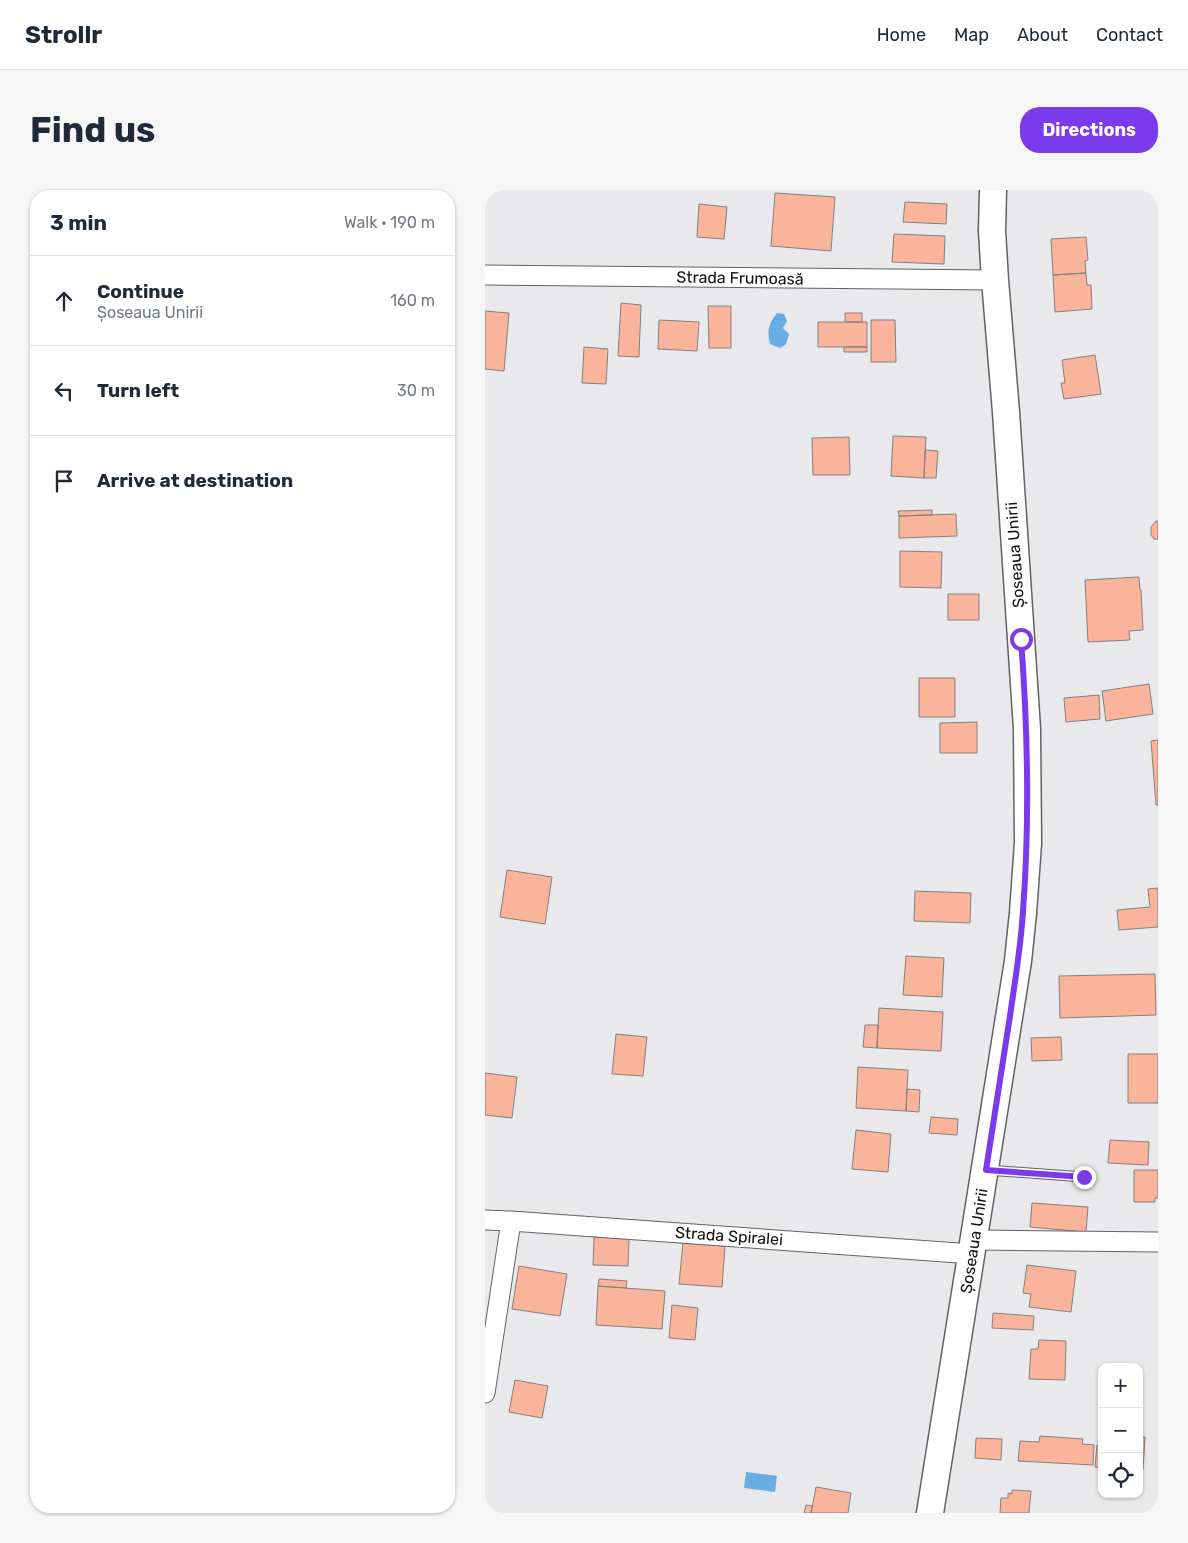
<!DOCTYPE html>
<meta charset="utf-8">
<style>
body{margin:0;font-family:Rubik,sans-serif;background:#f6f6f7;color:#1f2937}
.controls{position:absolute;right:15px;bottom:15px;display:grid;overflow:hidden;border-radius:10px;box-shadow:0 1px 4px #0004}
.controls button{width:45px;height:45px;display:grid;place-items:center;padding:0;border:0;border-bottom:1px solid #e0e1e3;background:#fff;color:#1f2937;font:25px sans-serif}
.stop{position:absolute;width:15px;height:15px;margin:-11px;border:4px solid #7c3aed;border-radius:50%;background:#fff}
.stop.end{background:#7c3aed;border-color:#fff;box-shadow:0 1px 5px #0008}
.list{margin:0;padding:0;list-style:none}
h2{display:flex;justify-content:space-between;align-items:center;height:65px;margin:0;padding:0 20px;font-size:21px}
h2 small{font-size:16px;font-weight:400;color:#747a83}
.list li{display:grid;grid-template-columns:32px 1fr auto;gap:15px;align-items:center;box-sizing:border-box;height:90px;padding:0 20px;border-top:1px solid #e0e1e3}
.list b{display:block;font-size:19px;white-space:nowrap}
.list p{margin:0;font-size:16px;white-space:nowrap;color:#747a83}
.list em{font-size:16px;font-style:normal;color:#747a83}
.icon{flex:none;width:28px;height:28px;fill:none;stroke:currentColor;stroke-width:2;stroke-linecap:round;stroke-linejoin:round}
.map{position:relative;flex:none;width:673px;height:1323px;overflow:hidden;border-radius:20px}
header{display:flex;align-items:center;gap:30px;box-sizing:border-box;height:70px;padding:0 25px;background:#fff;border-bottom:1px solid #e0e1e3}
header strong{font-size:24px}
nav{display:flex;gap:28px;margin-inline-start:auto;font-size:18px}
.intro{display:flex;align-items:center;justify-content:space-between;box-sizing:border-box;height:120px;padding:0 30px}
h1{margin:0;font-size:35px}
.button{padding:12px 22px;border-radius:20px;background:#7c3aed;color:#fff;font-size:18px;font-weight:700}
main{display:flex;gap:30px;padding:0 30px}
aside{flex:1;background:#fff;border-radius:20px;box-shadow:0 1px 4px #0004}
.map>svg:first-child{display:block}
.water{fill:#66ace5}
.building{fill:#f9b49b;stroke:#828080}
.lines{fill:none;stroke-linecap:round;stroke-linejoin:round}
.lane-casing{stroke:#616263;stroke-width:11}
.street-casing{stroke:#616263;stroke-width:21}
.secondary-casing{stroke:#616263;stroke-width:29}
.lane{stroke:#fff;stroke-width:9}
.street{stroke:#fff;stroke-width:19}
.secondary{stroke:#fff;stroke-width:26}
.route{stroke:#7c3aed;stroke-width:6}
.labels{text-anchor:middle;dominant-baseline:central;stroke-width:4;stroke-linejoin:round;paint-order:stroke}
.street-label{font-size:16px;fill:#101010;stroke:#fff}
</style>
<header>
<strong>Strollr</strong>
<nav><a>Home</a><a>Map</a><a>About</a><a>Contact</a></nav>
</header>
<div class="intro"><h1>Find us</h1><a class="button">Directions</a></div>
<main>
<aside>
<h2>3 min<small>Walk · 190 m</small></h2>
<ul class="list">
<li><svg class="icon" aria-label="ahead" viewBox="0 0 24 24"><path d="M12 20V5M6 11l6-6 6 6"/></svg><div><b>Continue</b><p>Șoseaua Unirii</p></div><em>160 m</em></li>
<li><svg class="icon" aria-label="left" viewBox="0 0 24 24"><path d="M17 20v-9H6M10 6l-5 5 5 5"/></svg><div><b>Turn left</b></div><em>30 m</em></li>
<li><svg class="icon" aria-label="arrive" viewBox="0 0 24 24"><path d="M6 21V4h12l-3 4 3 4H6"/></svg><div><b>Arrive at destination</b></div></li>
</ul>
</aside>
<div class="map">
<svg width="673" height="1323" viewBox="0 0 673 1323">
<rect width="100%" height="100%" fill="#e9e9eb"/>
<path class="water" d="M292 123 299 124 302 131 298 138 304 144 301 154 295 158 285 154C282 140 283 135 292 123Z
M261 1282 292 1286 290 1302 259 1298Z"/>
<path class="building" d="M290 3 350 7 346 61 286 56Z
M420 12 462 14 461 34 418 32Z
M214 14 242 17 239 49 212 47Z
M409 44 460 46 459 74 407 72Z
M601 47 603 70 600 71 601 83 568 85 566 49Z
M601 83 602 95H606L607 119 570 122 568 85Z
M136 113 156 115 154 167 133 166Z
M223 116H246V158H224Z
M0 121 24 123 19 181 0 179Z
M360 123H377V132H360Z
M174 130 214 132 212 161 173 159Z
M386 130H410L411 172H386Z
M333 132H382V157H333Z
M99 157 123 159 121 194 97 193Z
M359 157H382V162H359Z
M610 165 616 204 579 209 576 193H580L577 170Z
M408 246 441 247 439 288 406 286Z
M364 247 365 285H328L327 248Z
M440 260 453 261 451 288H439Z
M447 320V325L414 326 413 321Z
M471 324 472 346 414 348V326Z
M671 331H673V349H669L666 345V337Z
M415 361 457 362 456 398 415 397Z
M654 387 655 400H656L658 440 644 441 645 450 603 452 600 390Z
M463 404H494V430H463Z
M434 488H470V527H434Z
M664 494 668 524 621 531 617 501Z
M614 505 615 529 581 532 579 508Z
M492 532V563H455V533Z
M673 550V615H671L666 551Z
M22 680 67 687 60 734 15 727Z
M673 698V737L634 740 632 720 665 717 663 699Z
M430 701 486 703 485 733 429 731Z
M421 766 459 768 457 807 418 805Z
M670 784 671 825 575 828 574 786Z
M394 818 458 822 456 861 392 858Z
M380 835H393L392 858 378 857Z
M131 844 162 847 158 886 127 884Z
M576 847 577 870 547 871 546 848Z
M643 864H673V913H643Z
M373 877 423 880 421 921 371 918Z
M0 883 32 887 27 928 0 925Z
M422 899 435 900 434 922 421 921Z
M446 927 473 929 472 945 444 943Z
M371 940 406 944 403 982 367 979Z
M625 950 664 952 663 975 623 973Z
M649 980H673V1008H670V1012H649Z
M547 1013 603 1017 601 1042 545 1037Z
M109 1047 144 1048 143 1076 108 1075Z
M198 1053 240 1056 237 1097 194 1094Z
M542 1075 591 1081 586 1122 544 1117 546 1104 538 1103Z
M34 1076 82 1084 75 1126 27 1119Z
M114 1089 142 1091 141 1098 113 1096Z
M113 1096 180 1101 177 1139 111 1135Z
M187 1115 213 1118 210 1150 184 1148Z
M508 1123 549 1126 548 1140 507 1138Z
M554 1150 581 1151 580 1190 544 1189 546 1159H553Z
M30 1190 63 1196 57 1228 24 1222Z
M555 1246 598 1249 597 1254 609 1255 608 1275 533 1271 535 1251 554 1252Z
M654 1246 660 1247 658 1280 654 1279Z
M491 1248 517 1249 516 1270 490 1268Z
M612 1255H617V1278L610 1277Z
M331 1297 366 1303 363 1323H326Z
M527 1300 546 1301 544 1323H515L516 1308H523V1303L527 1304Z
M321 1315 327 1316 326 1323H319Z"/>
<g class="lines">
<g class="lane-casing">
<path id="lane" d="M502 980 599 987"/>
</g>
<g class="street-casing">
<path id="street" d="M0 85 510 90
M0 1030 26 1031 488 1064
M489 1050 673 1052
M0 1203 26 1031"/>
</g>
<g class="secondary-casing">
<path id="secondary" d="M445 1323 533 771 538 723 543 653 542 539 521 222 510 90 507 41 508 0"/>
</g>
<use href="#lane" class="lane"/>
<use href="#street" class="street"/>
<use href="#secondary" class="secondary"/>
</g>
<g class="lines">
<path class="route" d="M536 449C543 542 545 628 538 721 536 756 530 791 525 826 517 878 509 929 501 980L599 987"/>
</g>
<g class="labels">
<g class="street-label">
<text transform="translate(255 88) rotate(1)">Strada Frumoasă</text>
<text transform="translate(530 365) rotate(-94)">Șoseaua Unirii</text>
<text transform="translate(244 1046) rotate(4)">Strada Spiralei</text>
<text transform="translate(489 1051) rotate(-81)">Șoseaua Unirii</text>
</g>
</g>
</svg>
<div class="controls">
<button>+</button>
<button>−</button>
<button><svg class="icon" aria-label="locate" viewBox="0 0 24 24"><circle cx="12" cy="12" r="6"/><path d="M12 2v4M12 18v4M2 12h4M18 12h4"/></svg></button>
</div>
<div class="stop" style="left:536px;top:449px"></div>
<div class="stop end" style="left:599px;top:987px"></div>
</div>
</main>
